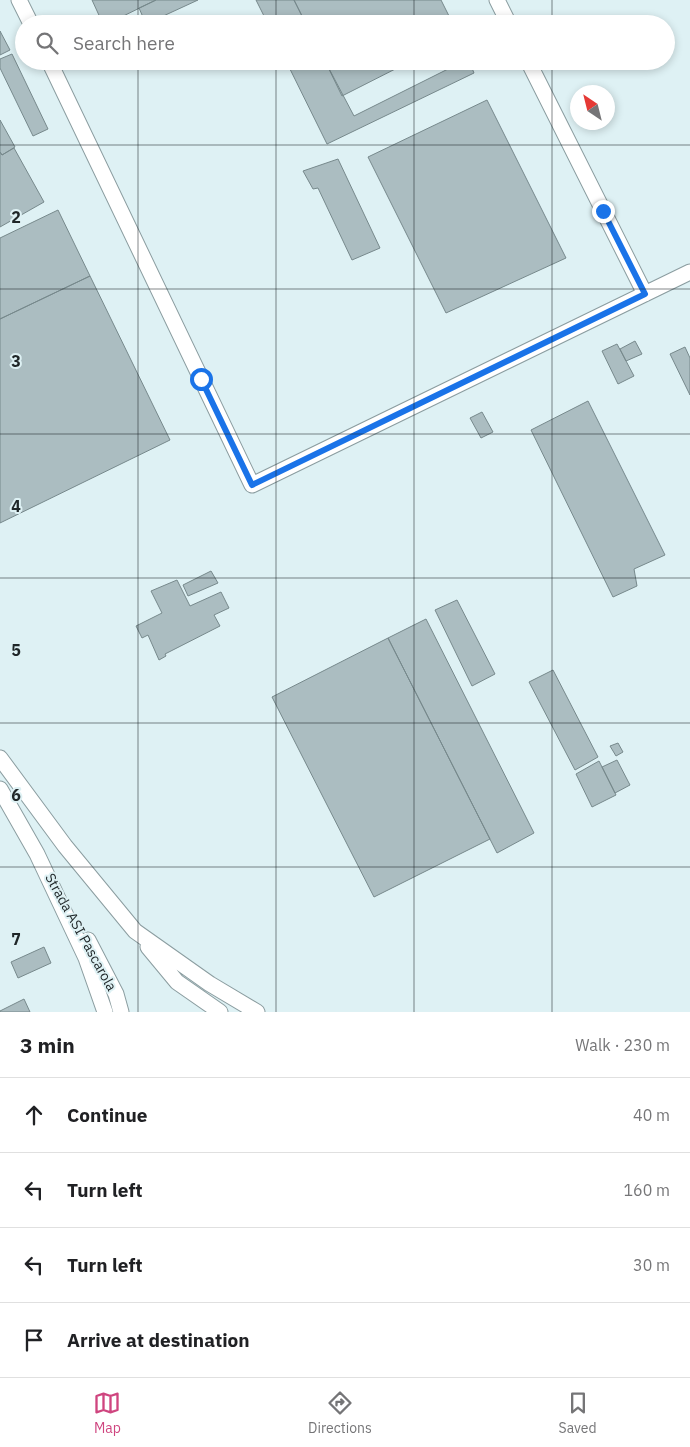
<!DOCTYPE html>
<meta charset="utf-8">
<style>
body{margin:0;font-family:"IBM Plex Sans",sans-serif;background:#f6f6f6;color:#202124}
.compass{position:absolute;left:570px;top:85px;width:45px;height:45px;border-radius:50%;background:#fff;box-shadow:0 2px 8px #0003;rotate:325deg}
.stop{position:absolute;width:15px;height:15px;margin:-11px;border:4px solid #1a73e8;border-radius:50%;background:#fff}
.stop.end{background:#1a73e8;border-color:#fff;box-shadow:0 1px 5px #0008}
.list{margin:0;padding:0;list-style:none}
h2{display:flex;justify-content:space-between;align-items:center;height:65px;margin:0;padding:0 20px;font-size:21px}
h2 small{font-size:16px;font-weight:400;color:#757577}
.list li{display:grid;grid-template-columns:32px 1fr auto;gap:15px;align-items:center;box-sizing:border-box;height:75px;padding:0 20px;border-top:1px solid #e0e0e0}
.list b{display:block;font-size:19px;white-space:nowrap}
.list em{font-size:16px;font-style:normal;color:#757577}
.icon{flex:none;width:28px;height:28px;fill:none;stroke:currentColor;stroke-width:2;stroke-linecap:round;stroke-linejoin:round}
.map{position:relative;flex:none;width:690px;height:1012px;overflow:hidden}
.search{position:absolute;background:#fff;box-shadow:0 2px 8px #0003;left:15px;right:15px;top:15px;height:55px;display:flex;align-items:center;gap:12px;box-sizing:border-box;padding:0 18px;border-radius:28px;color:#757577;font-size:19px}
.sheet{height:365px;background:#fff}
nav{display:flex;justify-content:space-around;align-items:center;box-sizing:border-box;height:70px;border-top:1px solid #e0e0e0;background:#fff;font-size:14px;color:#757577}
nav a{display:grid;justify-items:center;gap:2px}
nav .on{color:#cf457f}
.map>svg:first-child{display:block}
.building{fill:#abbdc1;stroke:#77898c}
.lines{fill:none;stroke-linecap:round;stroke-linejoin:round}
.street-casing{stroke:#8b9da0;stroke-width:17}
.street{stroke:#fff;stroke-width:15}
.route{stroke:#1a73e8;stroke-width:6}
.grid{fill:none;stroke:#1f2628;stroke-width:1;stroke-opacity:0.55}
.labels{text-anchor:middle;dominant-baseline:central;stroke-width:4;stroke-linejoin:round;paint-order:stroke}
.street-label{font-size:14px;fill:#1f2628;stroke:#def1f4}
.grid-label{font-size:16px;text-anchor:middle;font-weight:bold;fill:#1f2628;stroke:#def1f4;stroke-width:4;stroke-linejoin:round;paint-order:stroke}
</style>
<div class="map">
<svg width="690" height="1012" viewBox="0 0 690 1012">
<rect width="100%" height="100%" fill="#def1f4"/>
<path class="building" d="M92 0H156L107 24H103Z
M156 0H198L146 24 139 8Z
M256 0H294L306 24H268Z
M294 0H441L453 24H306Z
M0 31 10 50 0 55Z
M12 54 48 129 33 136 0 68V59Z
M286 61H325L354 116 464 61H469L474 73 327 144Z
M325 61H411L342 96Z
M487 100 566 258 446 313 368 157Z
M0 120 15 147 2 155 0 152Z
M14 148 44 202 0 227V152L2 155Z
M338 159 380 248 352 260 318 188 313 189 303 171Z
M58 210 90 276 0 319V238Z
M90 276 170 440 0 523V319Z
M635 341 642 354 626 361 620 349Z
M617 344 634 376 618 384 602 351Z
M685 347 690 358V395L670 354Z
M588 401 665 555 634 569 637 586 613 597 531 430Z
M482 412 493 432 481 438 470 418Z
M211 571 218 583 188 596 183 585Z
M177 580 190 606 221 592 229 608 214 615 220 626 165 654 166 656 159 660 148 635 142 638 136 626 162 613 151 591Z
M457 600 495 674 472 686 435 610Z
M426 619 534 833 497 853 388 638Z
M388 638 490 839 374 897 272 697Z
M553 670 598 757 575 770 529 682Z
M618 743 623 752 616 756 610 746Z
M617 760 630 785 615 793 602 767Z
M599 761 616 795 592 807 576 774Z
M44 947 51 963 18 978 11 962Z
M24 999 30 1012H0V1011Z"/>
<g class="lines">
<g class="street-casing">
<path id="street" d="M19 0 31 24
M497 0 509 24
M49 61 252 485 690 272
M528 61 645 294
M0 758 65 846 135 931 210 984 257 1012
M0 789 37 854 86 958 105 1012
M88 940 116 994 121 1012
M148 947 177 982 220 1012"/>
</g>
<use href="#street" class="street"/>
</g>
<g class="lines">
<path class="route" d="M201 379 252 485 645 294 603 211"/>
</g>
<path class="grid" d="M138 0V24M276 0V24M414 0V24M552 0V24M138 61V1012M276 61V1012M414 61V1012M552 61V1012M0 145H690M0 289H690M0 434H690M0 578H690M0 723H690M0 867H690"/>
<g class="labels">
<g class="street-label">
<text transform="translate(81 932) rotate(61)">Strada ASI Pascarola</text>
</g>
</g>
<g class="grid-label">
<text x="16" y="223">2</text>
<text x="16" y="367">3</text>
<text x="16" y="512">4</text>
<text x="16" y="656">5</text>
<text x="16" y="801">6</text>
<text x="16" y="945">7</text>
</g>
</svg>
<svg class="compass" viewBox="-18 -18 36 36"><path d="M0-13l5 13h-10z" fill="#e53935"/><path d="M0 13l5-13h-10z" fill="#757577"/></svg>
<div class="stop" style="left:201px;top:379px"></div>
<div class="stop end" style="left:603px;top:211px"></div>
<div class="search"><svg class="icon" aria-label="search" viewBox="0 0 24 24"><circle cx="10" cy="10" r="6"/><path d="M15 15l6 6"/></svg>Search here</div>
</div>
<section class="sheet">
<h2>3 min<small>Walk · 230 m</small></h2>
<ul class="list">
<li><svg class="icon" aria-label="ahead" viewBox="0 0 24 24"><path d="M12 20V5M6 11l6-6 6 6"/></svg><div><b>Continue</b></div><em>40 m</em></li>
<li><svg class="icon" aria-label="left" viewBox="0 0 24 24"><path d="M17 20v-9H6M10 6l-5 5 5 5"/></svg><div><b>Turn left</b></div><em>160 m</em></li>
<li><svg class="icon" aria-label="left" viewBox="0 0 24 24"><path d="M17 20v-9H6M10 6l-5 5 5 5"/></svg><div><b>Turn left</b></div><em>30 m</em></li>
<li><svg class="icon" aria-label="arrive" viewBox="0 0 24 24"><path d="M6 21V4h12l-3 4 3 4H6"/></svg><div><b>Arrive at destination</b></div></li>
</ul>
</section>
<nav>
<a class="on"><svg class="icon" aria-label="map" viewBox="0 0 24 24"><path d="M3 6l6-2 6 2 6-2v14l-6 2-6-2-6 2zM9 4v14M15 6v14"/></svg>Map</a>
<a><svg class="icon" aria-label="directions" viewBox="0 0 24 24"><path d="M12 3l9 9-9 9-9-9zM9 14v-3h6M13 9l2 2-2 2"/></svg>Directions</a>
<a><svg class="icon" aria-label="saved" viewBox="0 0 24 24"><path d="M7 4h10v16l-5-4-5 4z"/></svg>Saved</a>
</nav>
